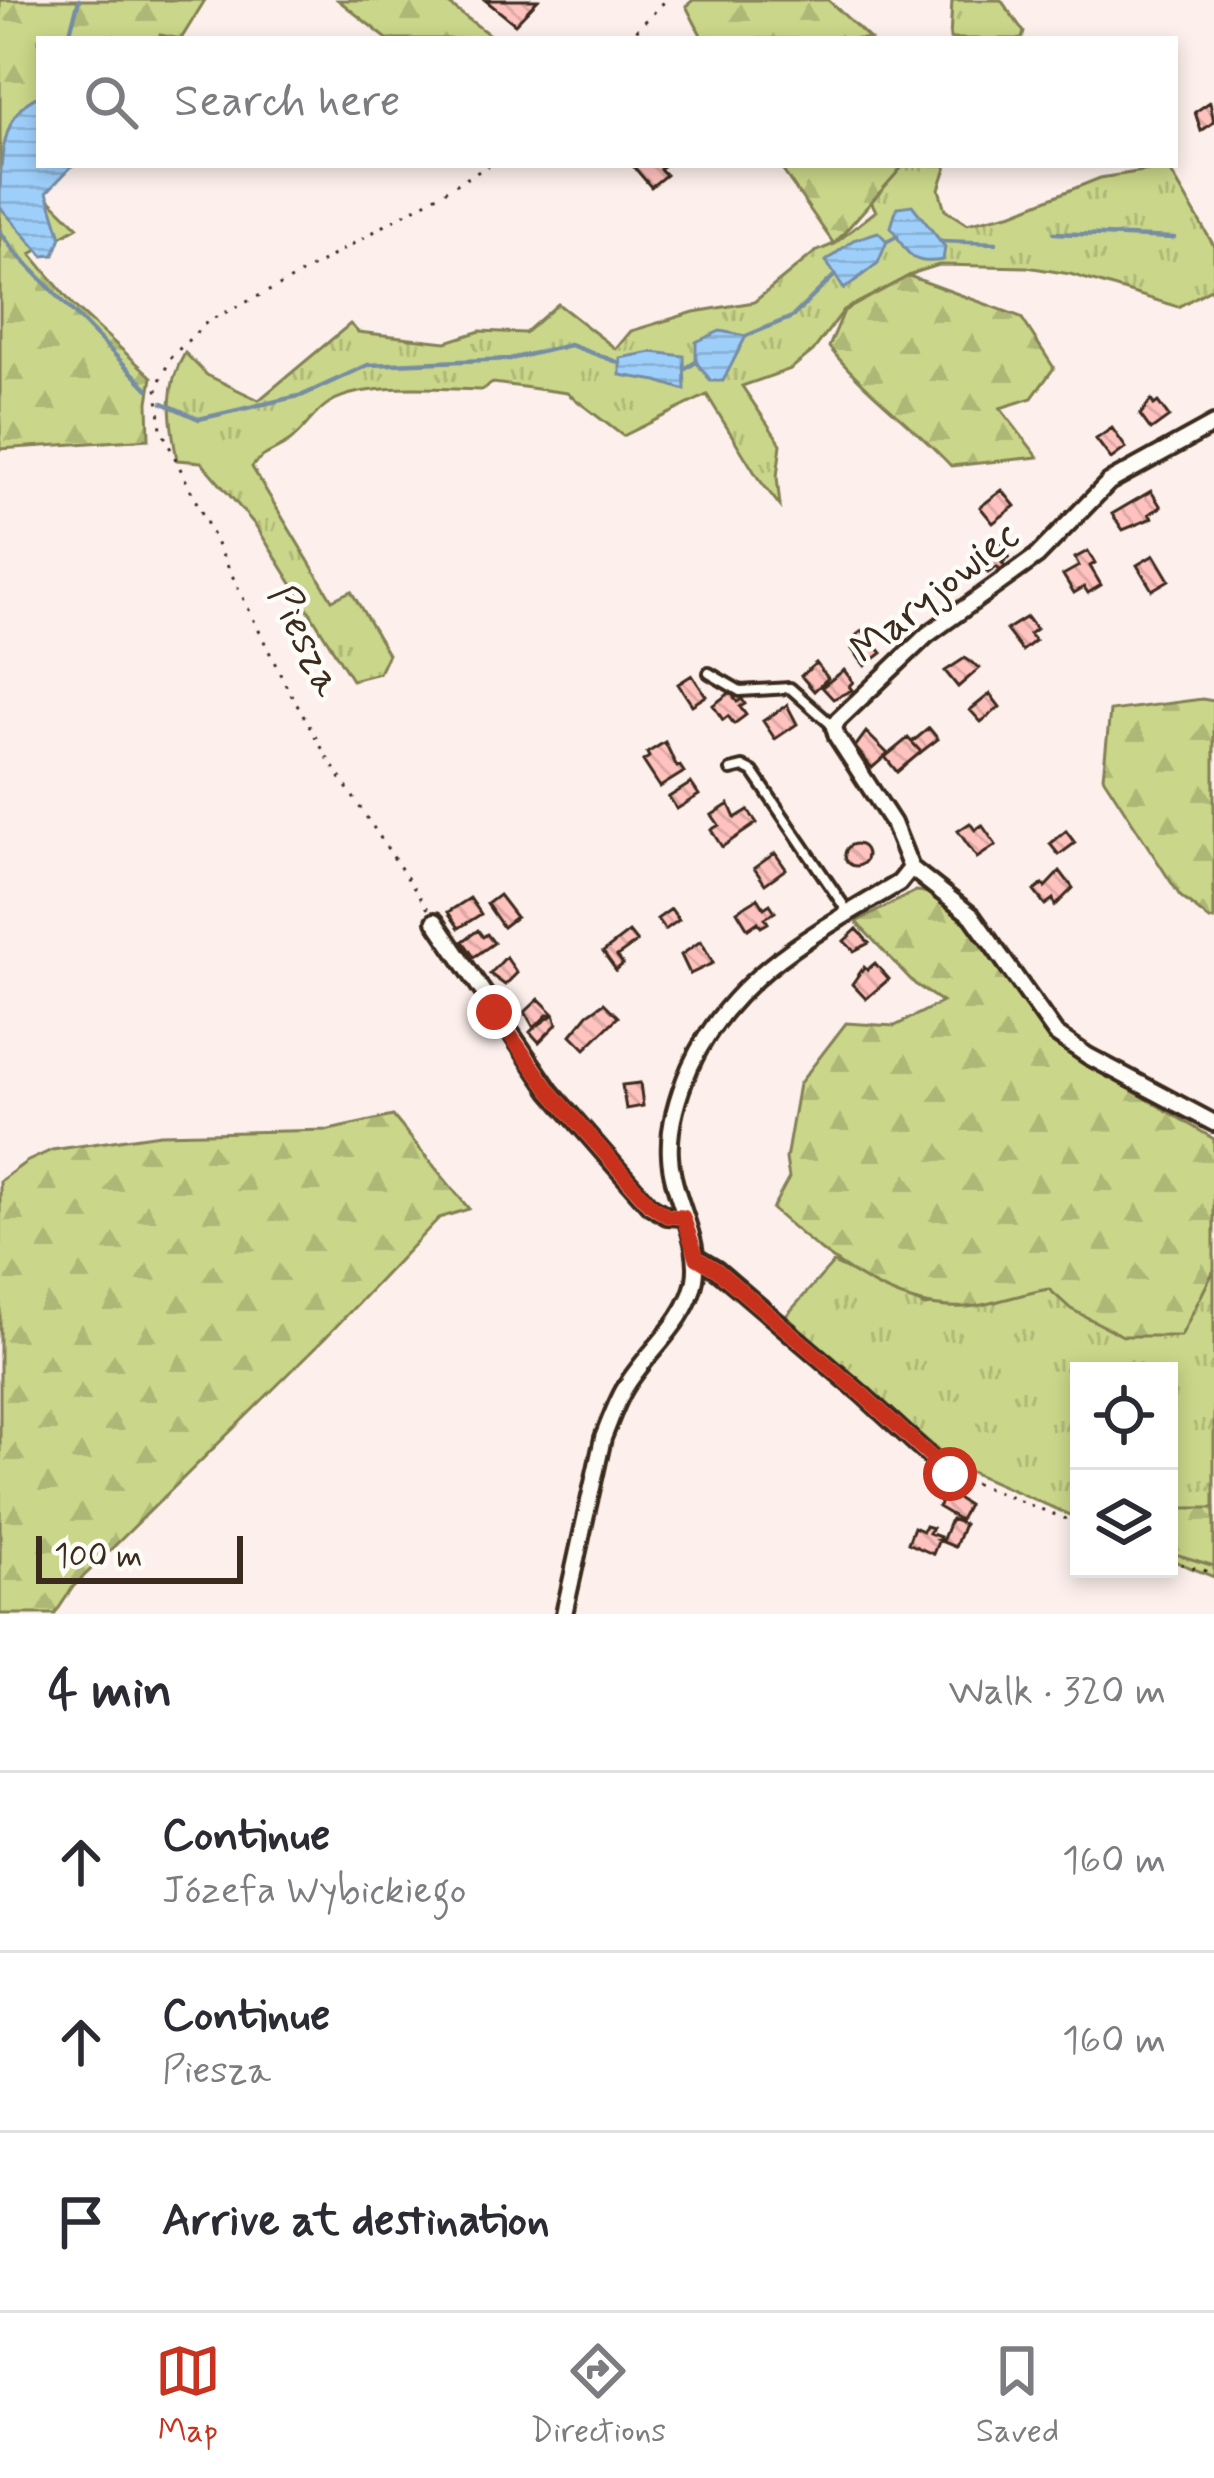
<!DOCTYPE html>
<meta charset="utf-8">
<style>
body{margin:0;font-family:Mynerve,sans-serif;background:#f2f2f3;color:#2b2b33}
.controls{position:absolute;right:36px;bottom:36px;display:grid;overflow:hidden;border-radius:0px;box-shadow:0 6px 18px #0003}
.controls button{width:108px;height:108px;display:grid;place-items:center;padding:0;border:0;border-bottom:3px solid #e1e1e2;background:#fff;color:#2b2b33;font:60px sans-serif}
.scale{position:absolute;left:36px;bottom:30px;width:207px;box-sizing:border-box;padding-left:12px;border:6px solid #3b2a1e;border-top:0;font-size:33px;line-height:42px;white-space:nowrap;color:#3b2a1e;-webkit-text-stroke:9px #fdfcf7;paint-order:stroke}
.stop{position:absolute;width:36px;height:36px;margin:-27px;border:9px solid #c8321e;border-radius:50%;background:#fff}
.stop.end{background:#c8321e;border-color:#fff;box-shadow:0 3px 12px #0008}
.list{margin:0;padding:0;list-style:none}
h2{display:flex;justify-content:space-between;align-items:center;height:156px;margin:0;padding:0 48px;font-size:51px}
h2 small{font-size:39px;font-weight:400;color:#7c7c81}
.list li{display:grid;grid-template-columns:78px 1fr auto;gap:36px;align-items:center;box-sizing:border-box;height:180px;padding:0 48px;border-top:3px solid #e1e1e2}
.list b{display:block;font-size:45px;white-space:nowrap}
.list p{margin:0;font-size:39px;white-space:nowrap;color:#7c7c81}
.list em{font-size:39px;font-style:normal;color:#7c7c81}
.icon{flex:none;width:66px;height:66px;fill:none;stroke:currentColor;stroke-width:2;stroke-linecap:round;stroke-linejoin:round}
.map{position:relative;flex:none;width:1214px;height:1614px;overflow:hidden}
.search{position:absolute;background:#fff;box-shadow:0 6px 18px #0003;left:36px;right:36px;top:36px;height:132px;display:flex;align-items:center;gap:30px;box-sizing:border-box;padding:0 42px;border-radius:0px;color:#7c7c81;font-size:45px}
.sheet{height:696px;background:#fff}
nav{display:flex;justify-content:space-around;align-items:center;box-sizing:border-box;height:168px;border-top:3px solid #e1e1e2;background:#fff;font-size:33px;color:#7c7c81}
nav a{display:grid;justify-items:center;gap:6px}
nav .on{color:#c8321e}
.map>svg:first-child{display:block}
.grass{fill:url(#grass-tufts);stroke:#828054;stroke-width:3}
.forest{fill:url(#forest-firs);stroke:#828054;stroke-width:3}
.water{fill:url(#water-rules);stroke:#768da3;stroke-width:3}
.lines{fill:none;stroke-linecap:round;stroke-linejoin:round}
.stream{stroke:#768da3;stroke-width:4.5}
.building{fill:url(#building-back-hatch);stroke:#3b2a1e;stroke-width:3}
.lane-casing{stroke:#3b2a1e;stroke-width:16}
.street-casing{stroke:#3b2a1e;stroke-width:22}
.path{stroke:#3b2a1e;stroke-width:3;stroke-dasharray:3 9;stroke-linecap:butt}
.lane{stroke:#fdfcf7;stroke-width:8}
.street{stroke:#fdfcf7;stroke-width:14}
.route{stroke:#c8321e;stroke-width:15}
.labels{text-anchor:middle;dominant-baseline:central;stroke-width:9;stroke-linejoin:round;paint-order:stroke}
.street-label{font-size:42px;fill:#3b2a1e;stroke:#fdfcf7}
</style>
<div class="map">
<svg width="1214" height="1614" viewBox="0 0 1214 1614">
<defs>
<pattern id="grass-tufts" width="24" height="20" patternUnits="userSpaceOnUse" patternTransform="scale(3)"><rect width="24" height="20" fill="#cad689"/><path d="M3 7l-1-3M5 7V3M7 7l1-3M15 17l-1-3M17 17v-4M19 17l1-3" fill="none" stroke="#aeb876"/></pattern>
<pattern id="forest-firs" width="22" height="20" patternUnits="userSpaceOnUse" patternTransform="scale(3)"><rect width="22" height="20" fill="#cad689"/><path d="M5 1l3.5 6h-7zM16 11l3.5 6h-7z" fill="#aeb876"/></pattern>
<pattern id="water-rules" width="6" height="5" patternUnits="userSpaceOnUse" patternTransform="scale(3)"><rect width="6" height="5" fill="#9ecffb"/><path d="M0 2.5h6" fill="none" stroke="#89b2d7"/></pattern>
<pattern id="building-back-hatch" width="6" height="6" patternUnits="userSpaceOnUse" patternTransform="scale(3)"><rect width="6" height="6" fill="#ffc2bf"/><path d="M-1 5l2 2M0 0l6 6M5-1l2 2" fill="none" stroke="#dba7a4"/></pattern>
</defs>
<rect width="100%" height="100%" fill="#fdf0ec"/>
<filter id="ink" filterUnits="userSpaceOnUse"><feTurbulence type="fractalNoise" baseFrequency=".00833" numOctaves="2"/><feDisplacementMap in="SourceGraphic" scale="24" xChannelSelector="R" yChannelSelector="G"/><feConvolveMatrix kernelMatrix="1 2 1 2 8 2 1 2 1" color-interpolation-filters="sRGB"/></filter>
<g filter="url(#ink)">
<path class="grass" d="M952 0H1001L1024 32 1022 39H950Z
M896 165H947L939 189 945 210 967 224 1013 213 1100 178 1168 167 1214 246V287L1178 307 1070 274 1027 267 939 265 917 272 844 310 813 351 791 369 742 386 781 444 777 477 780 506 758 478 707 395 623 436 567 393 493 383 481 390C441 389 365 382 331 402 315 410 305 430 290 441 277 451 262 453 252 467L332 600 351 591 388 654 379 673 352 680 256 526 201 462 177 460C170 420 163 390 185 353L207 375 259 400 350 324 358 332 446 342 480 331 525 333 558 304 616 349 631 331 694 312 754 302 815 252 834 244 876 211 871 201Z
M833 1263 925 1306 1049 1289 1072 1309 1180 1336 1214 1270V1577L1169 1559V1371H1079V1519L957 1466 784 1318Z"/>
<path class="forest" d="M0 0H205L181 39 160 35 158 39H39L40 190 78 227 31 254 73 305 152 377 148 402 149 439 0 449Z
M338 0H453L450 5 495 39H387Z
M693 0H828L870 39H703L686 6Z
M779 165H904L834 244Z
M909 276 1021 317 1054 368 1032 398 1000 408 1038 457 951 466C912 424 864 391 829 347L844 311Z
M1202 699 1214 701V919L1210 920 1180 896 1103 777 1110 711Z
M916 891C966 891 1024 1014 1063 1049L1214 1139V1270L1181 1336H1123L1071 1309 1049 1289C1024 1293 1000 1302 976 1306 897 1317 826 1257 772 1209L789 1178 786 1159 799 1084 846 1023 895 1026 942 1002 915 984 856 922Z
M393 1116 469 1209 439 1218 326 1337 73 1587 55 1614H0V1181L26 1162 52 1150 160 1134 329 1130Z
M1182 1508H1214V1566L1172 1553Z"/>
<path class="water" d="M39 96V165H73L47 192 61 237 54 255 43 256 0 207C0 166 0 111 39 96Z
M912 205 945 247 943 260C910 266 908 253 891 227L897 207Z
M878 232 887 241 878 263 844 289 826 261 853 240Z
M720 331 746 336 723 381H711L696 362V342Z
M652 352 684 356 685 390 657 381 620 375V358Z"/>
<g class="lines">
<path class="stream" d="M68 39 79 0
M0 231 14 251 148 389
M1054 233 1174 238
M887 241 897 236
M940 241 996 243
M746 336 792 317 835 275
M685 369 696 362
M163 403 199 419 303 395 368 365 510 359 570 345 620 363"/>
</g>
<path class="building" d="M485 0H538L515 24Z
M1210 102 1214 122 1201 131 1195 112Z
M637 165H664L660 169 666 175 651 187 634 167Z
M1151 400 1154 405 1158 402 1169 417 1151 430 1140 415Z
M1112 428 1126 448 1111 459 1096 439Z
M1002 490 1015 506 993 523 980 507Z
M1151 491 1161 507 1149 514 1152 518 1123 530 1112 514Z
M999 542 1009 557 1002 563 1005 567 1000 571 997 567 988 573 977 558Z
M1088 551 1095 563 1090 566 1101 585 1088 593 1084 587 1074 593 1063 575 1079 566 1075 558Z
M1154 555 1169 580 1152 590 1137 565Z
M1027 617 1036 629 1029 634 1035 641 1022 651 1006 630Z
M863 630 882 653 865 666 852 649 858 644 853 638Z
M965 658 980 668 958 687 945 671Z
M816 663 828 678 814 691 801 676Z
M844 670 853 682 849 686 852 690 833 699 822 687Z
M692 675 706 696 692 705 678 684Z
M731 692 737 702 742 699 745 704 740 707 746 715 734 724 728 716 723 720 713 705Z
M990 694 1000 707 981 722 970 710Z
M787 705 797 724 775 739 763 721Z
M929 728 938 739 921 752 912 742Z
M866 732 888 754 872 768 855 747Z
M908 738 921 752 897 772 885 757Z
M665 742 677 767 680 766 684 772 660 787 643 761 649 757 647 753Z
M691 783 699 795 677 809 669 797Z
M729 804 735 818 748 810 757 823 722 847 711 830 719 825 712 815Z
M970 823 975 830 982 825 996 845 977 858 958 831Z
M1066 831 1075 843 1059 855 1050 844Z
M845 855a11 11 0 1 1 22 0a11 11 0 1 1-22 0Z
M775 853 786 869 765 884 754 868Z
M1060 871 1073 888 1055 906 1053 899 1045 905 1034 891 1043 884 1045 887Z
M499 895 516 917 503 927 487 904Z
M470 898 481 914 459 928 448 912Z
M758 898 764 908 770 904 775 912 765 918 768 923 761 927 758 922 748 929 737 911Z
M671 909 679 920 665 930 657 919Z
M857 929 869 943 854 951 844 941Z
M478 930 483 937 487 934 494 943 474 957 463 941Z
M629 932 637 942 617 956 623 964 616 970 603 952Z
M701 941 713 963 690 974 681 955Z
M506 957 517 973 505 985 490 974Z
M875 963 889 979 866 999 852 984 864 967 867 970Z
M539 999 554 1014 534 1028 525 1012Z
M604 1003 618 1017 585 1049 571 1035 588 1014Z
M548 1014H554L557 1024 539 1042 530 1032Z
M640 1083 643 1106 626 1109 622 1085Z
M947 1492 968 1505 960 1520 938 1507Z
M951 1519 964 1524 955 1547 938 1540 943 1539Z
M925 1526 932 1528 929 1533 940 1537 933 1554 908 1543 914 1527 923 1531Z"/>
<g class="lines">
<g class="lane-casing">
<path id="lane" d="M709 673 740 691 790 688 833 726
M731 770 743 767 753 772 848 912"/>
</g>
<g class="street-casing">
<path id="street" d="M911 868 893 823 837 737 834 727 838 720 927 635 1037 556 1109 482 1214 424
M911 868 972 916 1056 1034 1088 1056 1214 1123
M435 921 550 1091 649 1205 667 1216 683 1217
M697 1258 717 1270 863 1395 950 1475
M564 1614 603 1438C610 1421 616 1403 625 1388 646 1352 687 1322 695 1280 702 1239 672 1198 670 1156 668 1126 678 1095 690 1067 731 976 817 932 899 883L911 868"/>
</g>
<path class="path" d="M628 39 666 0
M428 909 331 764 284 682 161 429 157 387 171 357 208 321 285 283 490 165
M963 1479 1079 1524
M1169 1561 1214 1573"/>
<use href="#lane" class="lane"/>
<use href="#street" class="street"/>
</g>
</g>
<g class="lines" filter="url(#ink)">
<path class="route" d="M494 1012 550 1091 649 1204 667 1216 683 1217 697 1258 717 1270 863 1395 950 1474"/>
</g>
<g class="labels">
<g class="street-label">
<text transform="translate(935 593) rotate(-39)">Maryjowiec</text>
<text transform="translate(304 641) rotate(64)">Piesza</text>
</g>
</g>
</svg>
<div class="controls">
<button><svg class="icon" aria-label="locate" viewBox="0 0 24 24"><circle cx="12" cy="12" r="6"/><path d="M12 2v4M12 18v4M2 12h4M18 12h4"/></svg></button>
<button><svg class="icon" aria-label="layers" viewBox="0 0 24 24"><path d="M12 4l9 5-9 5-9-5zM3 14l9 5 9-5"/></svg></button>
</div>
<div class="scale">100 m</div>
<div class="stop" style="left:950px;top:1474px"></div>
<div class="stop end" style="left:494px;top:1012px"></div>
<div class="search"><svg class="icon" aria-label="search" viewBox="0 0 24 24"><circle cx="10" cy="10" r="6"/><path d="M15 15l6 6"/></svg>Search here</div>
</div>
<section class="sheet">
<h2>4 min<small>Walk · 320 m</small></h2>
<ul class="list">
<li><svg class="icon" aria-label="ahead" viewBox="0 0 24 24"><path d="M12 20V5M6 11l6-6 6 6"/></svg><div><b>Continue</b><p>Józefa Wybickiego</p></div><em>160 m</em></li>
<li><svg class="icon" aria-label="ahead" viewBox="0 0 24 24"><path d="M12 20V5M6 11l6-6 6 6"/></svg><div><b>Continue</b><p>Piesza</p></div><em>160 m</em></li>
<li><svg class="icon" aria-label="arrive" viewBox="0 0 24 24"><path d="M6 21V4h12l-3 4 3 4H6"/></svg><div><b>Arrive at destination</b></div></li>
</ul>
</section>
<nav>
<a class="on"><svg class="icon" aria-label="map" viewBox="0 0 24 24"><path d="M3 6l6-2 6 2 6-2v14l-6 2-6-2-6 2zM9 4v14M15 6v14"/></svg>Map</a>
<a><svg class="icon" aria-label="directions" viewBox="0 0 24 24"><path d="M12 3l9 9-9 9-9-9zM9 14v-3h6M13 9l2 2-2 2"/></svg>Directions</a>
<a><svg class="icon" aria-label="saved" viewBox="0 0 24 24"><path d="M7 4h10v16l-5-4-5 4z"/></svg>Saved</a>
</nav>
